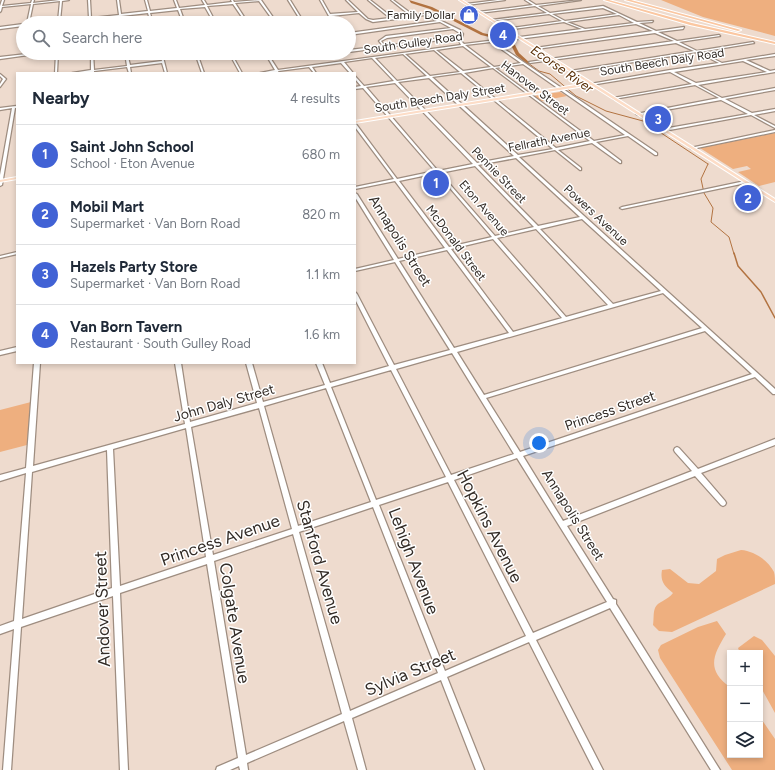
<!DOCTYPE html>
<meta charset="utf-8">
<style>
body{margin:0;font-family:Figtree,sans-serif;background:#f2f2f3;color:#1f2937}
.controls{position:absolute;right:12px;bottom:12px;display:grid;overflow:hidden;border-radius:0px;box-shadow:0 2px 6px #0003}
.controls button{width:36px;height:36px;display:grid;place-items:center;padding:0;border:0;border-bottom:1px solid #e0e1e3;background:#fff;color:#1f2937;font:20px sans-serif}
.you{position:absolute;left:539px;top:443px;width:14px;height:14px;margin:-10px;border:3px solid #fff;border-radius:50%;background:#1a73e8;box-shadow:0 0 0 6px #1a73e833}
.badge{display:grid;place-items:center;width:26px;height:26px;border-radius:50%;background:#4162d5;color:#fff;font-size:13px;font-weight:700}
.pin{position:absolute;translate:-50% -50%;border:2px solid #fff;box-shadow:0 1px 4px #0006}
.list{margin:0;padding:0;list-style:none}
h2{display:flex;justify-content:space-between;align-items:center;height:52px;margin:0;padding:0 16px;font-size:17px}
h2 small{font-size:13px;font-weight:400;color:#747a83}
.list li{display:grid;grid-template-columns:26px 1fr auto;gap:12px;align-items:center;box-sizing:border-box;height:60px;padding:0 16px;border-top:1px solid #e0e1e3}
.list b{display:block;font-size:15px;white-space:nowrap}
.list p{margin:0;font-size:13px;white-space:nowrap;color:#747a83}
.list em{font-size:13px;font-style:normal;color:#747a83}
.icon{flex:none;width:22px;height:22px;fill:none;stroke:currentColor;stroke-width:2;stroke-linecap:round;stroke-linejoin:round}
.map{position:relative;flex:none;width:775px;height:770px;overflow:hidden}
.search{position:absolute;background:#fff;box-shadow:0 2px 6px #0003;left:16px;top:16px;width:340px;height:44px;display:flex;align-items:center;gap:10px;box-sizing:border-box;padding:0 14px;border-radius:22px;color:#747a83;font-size:15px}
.panel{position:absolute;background:#fff;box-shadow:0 2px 6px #0003;left:16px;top:72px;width:340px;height:292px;border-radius:0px}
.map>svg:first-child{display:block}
.green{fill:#eeaf7f}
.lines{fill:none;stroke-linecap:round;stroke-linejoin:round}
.stream-far1{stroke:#b27341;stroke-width:1}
.stream{stroke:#b27341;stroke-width:1.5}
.river{fill:#b27341;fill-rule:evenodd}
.minor-casing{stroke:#9e8d80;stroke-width:2.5}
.major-casing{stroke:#fff;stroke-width:2}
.highway-casing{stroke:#fff;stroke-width:2}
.minor{fill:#fff;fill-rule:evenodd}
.major{fill:#fdddc7;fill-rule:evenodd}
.highway{fill:#fbc7a1;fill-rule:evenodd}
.labels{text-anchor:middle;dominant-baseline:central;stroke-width:3;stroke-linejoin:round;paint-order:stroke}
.far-poi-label{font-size:12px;fill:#332c27;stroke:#fff;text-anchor:end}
.far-street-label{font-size:12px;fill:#332c27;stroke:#fff}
.far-water-label{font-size:13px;font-style:italic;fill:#582d04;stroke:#fff}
.street-label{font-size:14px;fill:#332c27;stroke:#fff}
.near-street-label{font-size:17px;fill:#332c27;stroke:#fff}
</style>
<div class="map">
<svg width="775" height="770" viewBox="0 0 775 770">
<rect width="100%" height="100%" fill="#eedbce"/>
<path class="green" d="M661 0H775V36L703 17Z
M560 92 567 96 541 101 534 96Z
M775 133V182L759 186 738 172 751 169 747 166 733 169 700 148Z
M31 402 27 445 0 452V410Z
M741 550C754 551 768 560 774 572 775 575 775 581 775 584L672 632 659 631 653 625C654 619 653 613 655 608 657 602 668 600 673 593 664 586 660 581 662 570L670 569 688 583 699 584 716 571 717 559 725 555Z
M717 621 726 634C713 655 706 670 730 687V755H760V717L775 739V770H732L660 658 658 650 661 645 698 627Z
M754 636 762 640 775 656V713L760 686V653H740L738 648Z"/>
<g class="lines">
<path class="stream-far1" d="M528 63 539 71 550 74 576 96 606 111 643 121 708 164
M708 164 701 179 704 193 713 208 711 222 729 237 734 254"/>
<path class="stream" d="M734 253 738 266 761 292 775 318"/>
<path class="river" d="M409 0 432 7 483 33 500 37 515 45 519 53 530 63 527 64 516 55 512 47 498 39 481 35 430 9 411 3Z"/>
<g class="minor-casing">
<path id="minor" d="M2 0H4L2 6 31 3 32 0H34L33 3 60 0H69L62 1 60 21 89 18 88 0H90L91 18 119 15 117 0H119L121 14 148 11 145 0H147L150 11 177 8 174 0H176L179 8 205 5 202 0H204L207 5 232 2 231 0H233L234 2 261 0 277 23H275L259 1 235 3 248 23H246L233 4 207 6 216 23H214L205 7 180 9 185 23H183L178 10 150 13 153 23H151L148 13 121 16 122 23H120L119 16 91 19V23H89V19L60 22V23H46L58 21 60 1 33 4 29 23H27L31 4 2 7 1 11 0 12V6Z
M288 0H290L303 21 330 18 320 0H322L330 14 358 12 346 0H348L368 19 373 20 390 18 368 0H370L393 18 411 16 391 0H393L413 15 438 13 437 14 429 15 460 30 463 34 461 41 464 44 582 29 564 22 506 30 505 29 562 21 549 14 492 21 491 20 547 13 535 6 479 13 478 12 533 5 525 0H528L536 5 581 0 538 6 550 13 603 6 637 22 653 21 652 22 639 23 656 31 684 27 683 29 658 32 677 41 719 35 720 36 679 42 697 51 753 42 754 43 700 52 722 63 775 54V56L746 60 770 71 775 70V72L698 85 722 98 775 88V90L725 99 752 113 775 109V111L754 115 775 126V128L751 115 664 131H663V129L748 114 721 100 638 115 636 114 719 98 695 85 614 99 613 98 692 84 670 72 591 85 590 84 670 70 719 63 697 52 571 72 570 71 694 51 676 43 530 63 529 62 674 41 655 33 536 49 535 48 653 31 636 24 494 42 657 153V155H655L628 136 596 142 621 161V163H620L592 143 558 150 581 168V170H580L555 150 519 157 775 389V394H773L755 377 523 456 563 521 692 471 675 452 674 450 675 448 677 447 679 448 698 469 775 439V445L701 473 725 501 726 503 725 505 723 506 721 505 695 476 567 526 613 599 616 600V604L720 770H711L610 608 536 640 603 770H594L529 642 447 677 484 770H476L441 680 352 718 366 770H358L344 721 247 763 248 770H240L239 766 230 770H216L217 767 238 758 207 564 120 593 128 770H120L113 596 21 627 11 770H3L14 629 0 634V626L14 621 26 473 0 481V475L26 468 34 363H40L33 466 185 424 175 363H181L190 422 257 403 246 363H252L263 402 325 385 316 363H322L330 383 389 366 355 299V292L357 294 394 365 450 350 395 262 355 271V269L394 260 355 197V193L357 194 398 259 445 248 395 181 355 189V187L394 179 355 127V124H356L397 179 435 171 363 88 355 89V87L361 86 355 79V76L364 86 394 81 372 58 344 62 353 73H350L341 63 312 67 316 73H314L309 67 278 71 279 73H277L276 72 260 73 275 70 265 53H267L278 70 461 45 459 41V39H448L349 52V50L383 46 379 41 386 36 451 28 440 22 349 35V33L437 21 427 15 415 16 414 18 412 17 373 22 366 19 359 13 331 16 333 18 335 23H333L331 19 303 23H292L301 21ZM603 8 617 14 565 21 552 14ZM619 15 634 23 585 29 567 22ZM453 29 458 32 461 34 460 37H448L385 46 381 41 387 38ZM491 42 521 63 494 67 465 45ZM463 46 491 67 463 71 436 50ZM434 50 460 72 430 76 405 54ZM403 54 427 76 397 81 375 58ZM743 61 767 72 696 83 674 72ZM523 64 625 135 594 141 495 68ZM493 68 590 141 556 148 464 73ZM461 73 553 149 518 155 432 77ZM429 78 514 156 477 163 398 82ZM395 83 473 164 438 171 366 87ZM516 158 580 217 538 226 478 165ZM475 166 534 227 495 236 440 173ZM437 173 492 237 449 247 399 181ZM582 219 661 291 613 304 540 229ZM536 229 608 305 566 317 497 238ZM493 239 562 318 513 332 451 249ZM447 250 509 333 454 348 399 261ZM663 293 702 328 484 395 457 352ZM705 331 752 374 520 452 486 398ZM452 353 514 454 451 475 396 369ZM391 370 446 477 376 500 331 387ZM326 388 371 502 298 526 264 406ZM259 408 292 529 213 555 191 427ZM186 428 206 557 120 586 113 449ZM107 450 112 588 22 619 32 472ZM517 458 607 602 533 633 454 480ZM448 482 526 636 445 671 379 505ZM373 507 438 673 350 711 299 532ZM293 534 342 714 246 755 214 561Z
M498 0H505L467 5 466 4Z
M23 24V26L0 29V27Z
M35 53H43L0 59V57Z
M56 53H58L57 73H55Z
M91 53H93L94 70 127 66 125 53H127L130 65 162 61 160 53H162L167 73H165L162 63 130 67 131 73H129L127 67 94 71V73H92V72L72 73 91 70Z
M195 53H197L204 73H202Z
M229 53H231L242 73H240Z
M0 74 6 79 0 87V84L3 79 0 76Z
M16 106H17V108H15L2 185 0 186V175L12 108 0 110V108Z
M775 130V132L692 149 690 148Z
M745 181H746V183L622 209 620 208 622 207Z
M17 252V254L0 258V256Z
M17 347V351L0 355V351Z"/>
</g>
<g class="major-casing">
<path id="major" d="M459 0H462L775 199V202L591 85 355 123V121L588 83Z
M17 177V179L0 182V180Z"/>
</g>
<g class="highway-casing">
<path id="highway" d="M604 0H609L692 23 775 42V44L690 25Z
M625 0H631L741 30 738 31Z"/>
</g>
<use href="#minor" class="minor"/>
<use href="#major" class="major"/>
<use href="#highway" class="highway"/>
</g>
<defs>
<g id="shop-disc" transform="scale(1)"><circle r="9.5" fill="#4162d5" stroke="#fff"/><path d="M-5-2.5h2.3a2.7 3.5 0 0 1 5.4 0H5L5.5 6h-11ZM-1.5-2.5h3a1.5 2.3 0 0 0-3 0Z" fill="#fff"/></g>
</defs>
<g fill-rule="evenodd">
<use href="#shop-disc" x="469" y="15"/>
</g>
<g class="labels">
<g class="far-poi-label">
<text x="455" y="15">Family Dollar</text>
</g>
<g class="far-street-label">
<text transform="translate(413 43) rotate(-8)">South Gulley Road</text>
<text transform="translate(662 62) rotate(-9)">South Beech Daly Road</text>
<text transform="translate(535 88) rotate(37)">Hanover Street</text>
<text transform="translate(440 98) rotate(-9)">South Beech Daly Street</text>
<text transform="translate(549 140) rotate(-11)">Fellrath Avenue</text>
<text transform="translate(499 175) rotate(46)">Pennie Street</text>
<text transform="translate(484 208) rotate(49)">Eton Avenue</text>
<text transform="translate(596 215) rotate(43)">Powers Avenue</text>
<text transform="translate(456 243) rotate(53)">McDonald Street</text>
</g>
<g class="far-water-label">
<text transform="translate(562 69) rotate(35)">Ecorse River</text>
</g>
<g class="street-label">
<text transform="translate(400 241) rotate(58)">Annapolis Street</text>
<text transform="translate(224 403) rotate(-16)">John Daly Street</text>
<text transform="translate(610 411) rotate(-19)">Princess Street</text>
<text transform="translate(573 515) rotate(58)">Annapolis Street</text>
</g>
<g class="near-street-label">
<text transform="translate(490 526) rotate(63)">Hopkins Avenue</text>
<text transform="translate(220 540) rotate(-19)">Princess Avenue</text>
<text transform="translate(414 561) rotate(69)">Lehigh Avenue</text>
<text transform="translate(320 562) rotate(74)">Stanford Avenue</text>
<text transform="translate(102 609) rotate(-92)">Andover Street</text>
<text transform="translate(235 623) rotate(81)">Colgate Avenue</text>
<text transform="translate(410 672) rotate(-23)">Sylvia Street</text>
</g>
</g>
</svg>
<div class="controls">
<button>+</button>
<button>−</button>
<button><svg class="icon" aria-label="layers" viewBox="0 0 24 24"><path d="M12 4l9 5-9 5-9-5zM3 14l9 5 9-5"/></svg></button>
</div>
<div class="you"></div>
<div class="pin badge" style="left:436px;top:183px">1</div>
<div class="pin badge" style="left:748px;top:198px">2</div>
<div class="pin badge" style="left:658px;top:119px">3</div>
<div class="pin badge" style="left:503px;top:35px">4</div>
<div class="search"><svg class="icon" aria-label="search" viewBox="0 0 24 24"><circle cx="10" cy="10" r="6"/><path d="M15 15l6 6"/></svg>Search here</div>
<section class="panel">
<h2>Nearby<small>4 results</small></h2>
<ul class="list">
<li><span class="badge">1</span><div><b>Saint John School</b><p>School · Eton Avenue</p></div><em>680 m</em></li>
<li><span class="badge">2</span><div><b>Mobil Mart</b><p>Supermarket · Van Born Road</p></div><em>820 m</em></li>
<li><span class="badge">3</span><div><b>Hazels Party Store</b><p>Supermarket · Van Born Road</p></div><em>1.1 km</em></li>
<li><span class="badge">4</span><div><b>Van Born Tavern</b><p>Restaurant · South Gulley Road</p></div><em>1.6 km</em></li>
</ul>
</section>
</div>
